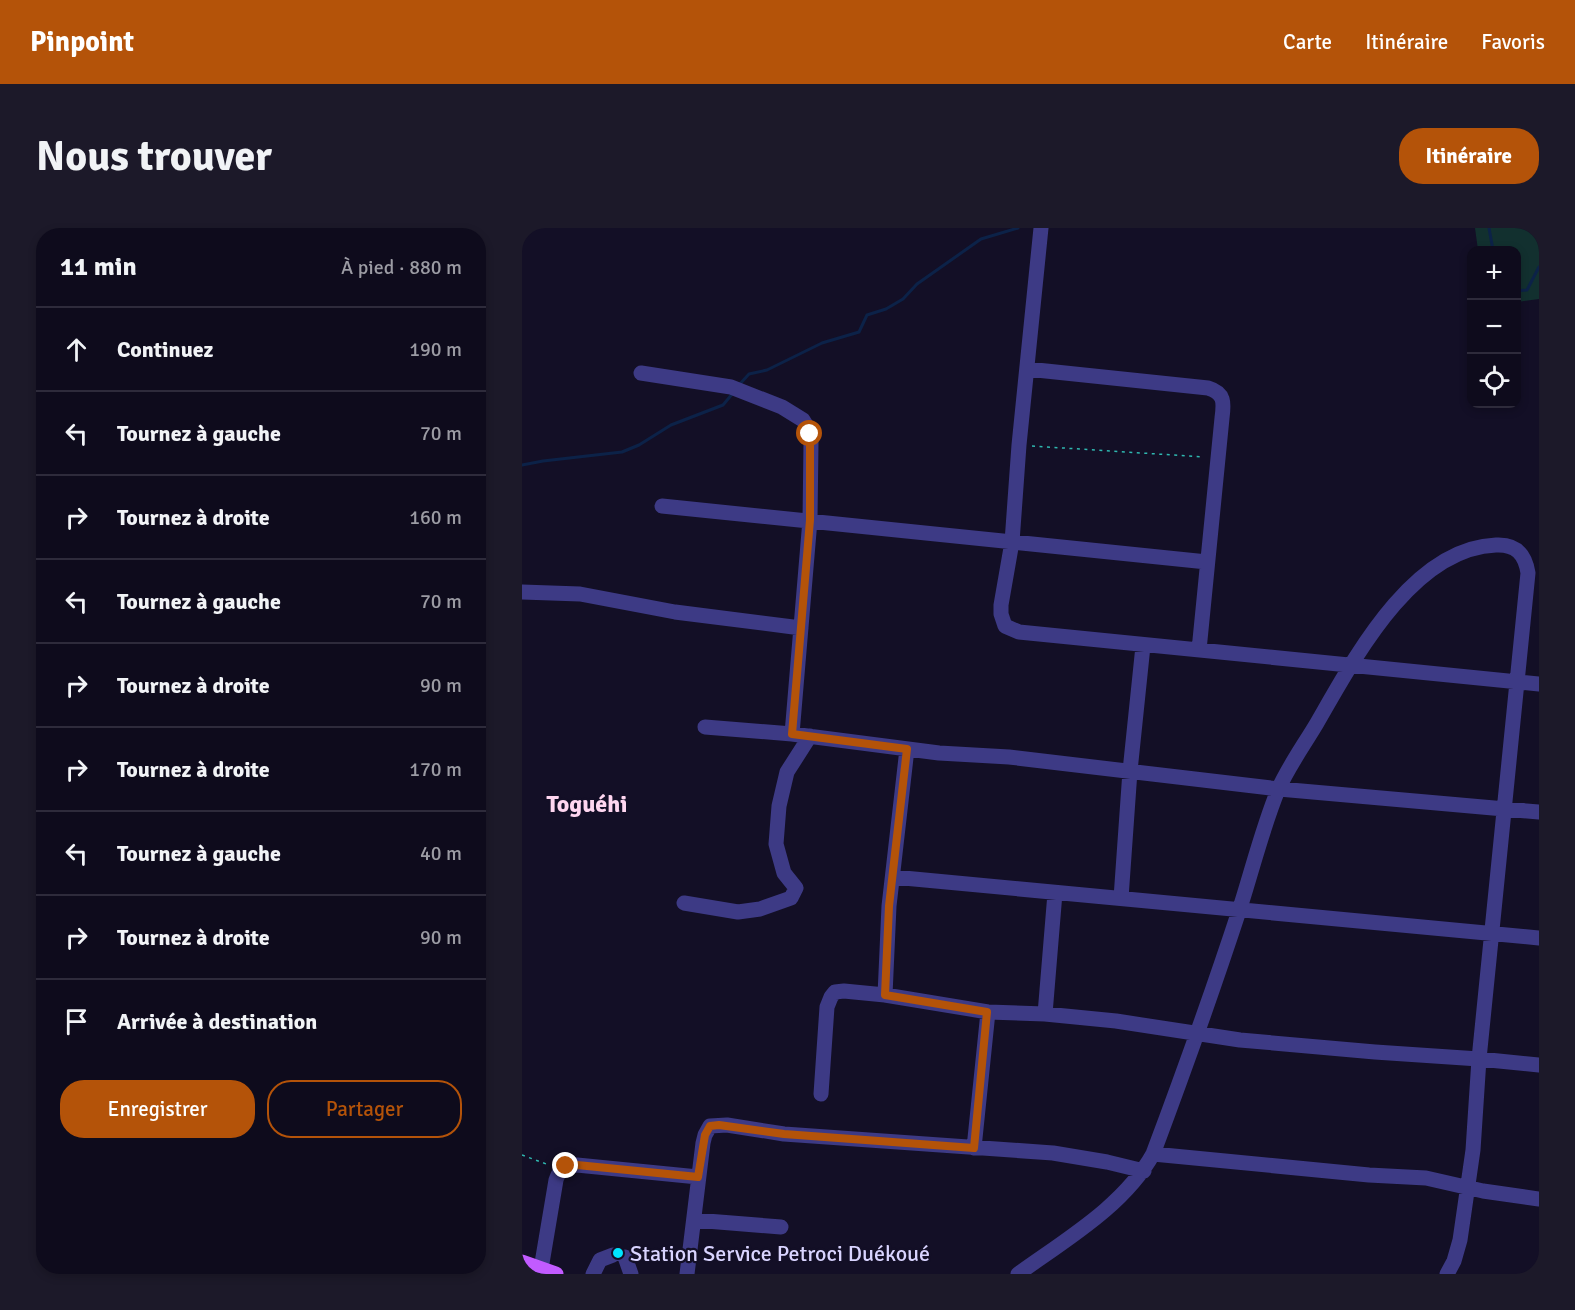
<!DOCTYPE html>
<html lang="fr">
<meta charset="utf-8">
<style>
body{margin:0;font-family:Signika,sans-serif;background:#1c1929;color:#f1f3f6}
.controls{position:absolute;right:18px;top:18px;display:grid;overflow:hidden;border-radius:12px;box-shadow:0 3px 9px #0003}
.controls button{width:54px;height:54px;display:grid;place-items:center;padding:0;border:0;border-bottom:2px solid #2e2b3b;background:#0e0b1c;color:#f1f3f6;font:30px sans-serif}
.stop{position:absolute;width:18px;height:18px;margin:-14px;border:4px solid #b45309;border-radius:50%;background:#fff}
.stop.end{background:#b45309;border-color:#fff;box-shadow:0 2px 6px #0008}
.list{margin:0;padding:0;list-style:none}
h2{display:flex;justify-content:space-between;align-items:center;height:78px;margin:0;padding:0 24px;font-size:26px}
h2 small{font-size:20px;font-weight:400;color:#9b9ba3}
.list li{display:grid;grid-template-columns:39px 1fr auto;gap:18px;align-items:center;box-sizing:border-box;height:84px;padding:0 24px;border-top:2px solid #2e2b3b}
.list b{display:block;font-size:22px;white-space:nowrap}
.list em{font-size:20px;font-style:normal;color:#9b9ba3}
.actions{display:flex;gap:12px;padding:18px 24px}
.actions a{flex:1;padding:14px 0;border:2px solid #b45309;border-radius:24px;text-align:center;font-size:21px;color:#b45309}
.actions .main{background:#b45309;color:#fff}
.icon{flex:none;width:33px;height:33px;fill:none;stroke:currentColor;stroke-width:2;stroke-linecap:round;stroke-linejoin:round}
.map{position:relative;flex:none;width:1017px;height:1046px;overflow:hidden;border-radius:24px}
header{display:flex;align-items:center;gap:36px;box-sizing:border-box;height:84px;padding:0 30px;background:#b45309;color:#fff}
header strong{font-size:28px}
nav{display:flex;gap:33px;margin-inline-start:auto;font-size:21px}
.intro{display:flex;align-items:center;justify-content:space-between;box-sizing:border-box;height:144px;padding:0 36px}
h1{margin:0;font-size:42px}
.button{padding:15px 27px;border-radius:24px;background:#b45309;color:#fff;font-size:21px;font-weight:700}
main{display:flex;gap:36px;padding:0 36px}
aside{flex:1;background:#0e0b1c;border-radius:24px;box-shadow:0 3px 9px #0003}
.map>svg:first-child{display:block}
.green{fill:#12302f}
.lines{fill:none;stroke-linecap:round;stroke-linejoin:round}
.stream{stroke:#0c2248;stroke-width:3}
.path{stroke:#2fb8b0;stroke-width:1.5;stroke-dasharray:3 4.5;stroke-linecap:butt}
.minor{stroke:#3d3a85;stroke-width:15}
.major{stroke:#c25bff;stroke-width:15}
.route{stroke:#b45309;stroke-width:8}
.poi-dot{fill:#00e5ff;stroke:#130f26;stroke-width:2}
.labels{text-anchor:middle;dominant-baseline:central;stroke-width:4.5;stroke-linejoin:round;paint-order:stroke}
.poi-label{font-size:22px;fill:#d9d4ff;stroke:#130f26;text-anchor:start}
.neighbourhood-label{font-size:24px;font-weight:bold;fill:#ffd6f0;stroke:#130f26}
</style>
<header>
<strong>Pinpoint</strong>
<nav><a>Carte</a><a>Itinéraire</a><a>Favoris</a></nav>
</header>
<div class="intro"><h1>Nous trouver</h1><a class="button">Itinéraire</a></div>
<main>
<aside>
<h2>11 min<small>À pied · 880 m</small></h2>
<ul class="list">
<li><svg class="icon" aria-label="ahead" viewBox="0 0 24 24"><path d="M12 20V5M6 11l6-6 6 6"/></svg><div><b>Continuez</b></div><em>190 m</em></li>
<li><svg class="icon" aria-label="left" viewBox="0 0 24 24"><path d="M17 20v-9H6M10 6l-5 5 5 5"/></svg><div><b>Tournez à gauche</b></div><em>70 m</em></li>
<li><svg class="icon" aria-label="right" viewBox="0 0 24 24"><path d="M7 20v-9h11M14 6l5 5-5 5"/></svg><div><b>Tournez à droite</b></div><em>160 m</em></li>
<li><svg class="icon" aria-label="left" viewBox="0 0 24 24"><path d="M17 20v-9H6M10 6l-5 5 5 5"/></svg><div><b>Tournez à gauche</b></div><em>70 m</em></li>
<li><svg class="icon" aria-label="right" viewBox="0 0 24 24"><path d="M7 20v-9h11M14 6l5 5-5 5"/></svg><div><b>Tournez à droite</b></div><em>90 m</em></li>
<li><svg class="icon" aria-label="right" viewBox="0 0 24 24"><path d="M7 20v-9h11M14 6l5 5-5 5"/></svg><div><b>Tournez à droite</b></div><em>170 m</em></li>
<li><svg class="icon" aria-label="left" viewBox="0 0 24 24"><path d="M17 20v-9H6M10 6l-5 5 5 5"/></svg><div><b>Tournez à gauche</b></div><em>40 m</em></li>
<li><svg class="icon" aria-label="right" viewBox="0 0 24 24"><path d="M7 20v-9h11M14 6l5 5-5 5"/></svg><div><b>Tournez à droite</b></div><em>90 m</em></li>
<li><svg class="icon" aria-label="arrive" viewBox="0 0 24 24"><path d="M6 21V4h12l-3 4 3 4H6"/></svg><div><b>Arrivée à destination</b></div></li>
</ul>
<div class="actions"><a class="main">Enregistrer</a><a>Partager</a></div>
</aside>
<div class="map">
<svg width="1017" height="1046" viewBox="0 0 1017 1046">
<rect width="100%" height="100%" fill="#130f26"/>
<path class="green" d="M953 0H1017V71L995 74 994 22H956Z"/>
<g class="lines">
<path class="stream" d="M967 0 971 22
M994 63 1005 62 1017 39
M217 157 227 146 245 142 300 115 337 104 345 87 364 81 381 71 395 56 459 11 496 0
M0 237 21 233 100 224 117 217 149 197 201 177 211 165"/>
<path class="path" d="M510 218 682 229
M0 927 27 937"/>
<path class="minor" d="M519 0 497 217 490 314 479 377V386L483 398 497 404 1017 456
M505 141 686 160C703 165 702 175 700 190L677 422
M119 145 209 159 260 179 281 192 286 200 289 215 288 292 270 506
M140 278 685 334
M0 364 58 366 153 384 279 400
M183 499 270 506 417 525 487 529 757 561 1017 584
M371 649 1017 710
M599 670 608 543 621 418
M162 675 216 684 238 681 269 670 274 660 262 645 254 616 257 578 265 544 288 508
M363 767 367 678 385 521
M523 786 533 665
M299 866 305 779 309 769 313 764 322 763 363 767 466 784 523 786 594 793 718 812 853 824 957 831 1017 837
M452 920 466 784
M631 926 847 947 904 950 961 963 1017 971
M172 992 259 999
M103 1029 109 1046
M19 1041 34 952C38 940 43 937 55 937L176 949
M71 1046 78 1032 91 1027
M165 1046 181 915 183 907 188 898 205 897 262 906 531 925 585 934 622 943
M496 1046C543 1012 602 978 631 926 661 846 690 765 717 683 730 643 740 601 756 562 766 539 782 517 795 495 832 431 890 320 974 317 994 316 1003 326 1006 345L957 831 951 922 938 1012 932 1033 925 1046"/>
<path class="major" d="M0 1034 34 1046"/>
</g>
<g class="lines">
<path class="route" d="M44 938 55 937 176 949 183 907 188 898 197 897 262 906 452 920 465 784 363 767 367 678 385 521 270 506 288 292V206"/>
</g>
<circle class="poi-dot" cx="96" cy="1025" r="6"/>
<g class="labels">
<g class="poi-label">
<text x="108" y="1025">Station Service Petroci Duékoué</text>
</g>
<g class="neighbourhood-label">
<text x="65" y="576">Toguéhi</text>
</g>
</g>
</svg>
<div class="controls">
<button>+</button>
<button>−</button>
<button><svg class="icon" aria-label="locate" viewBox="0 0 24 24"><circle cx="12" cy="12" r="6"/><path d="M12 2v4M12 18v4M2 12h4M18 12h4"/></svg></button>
</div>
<div class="stop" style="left:288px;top:206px"></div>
<div class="stop end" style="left:44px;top:938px"></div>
</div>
</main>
